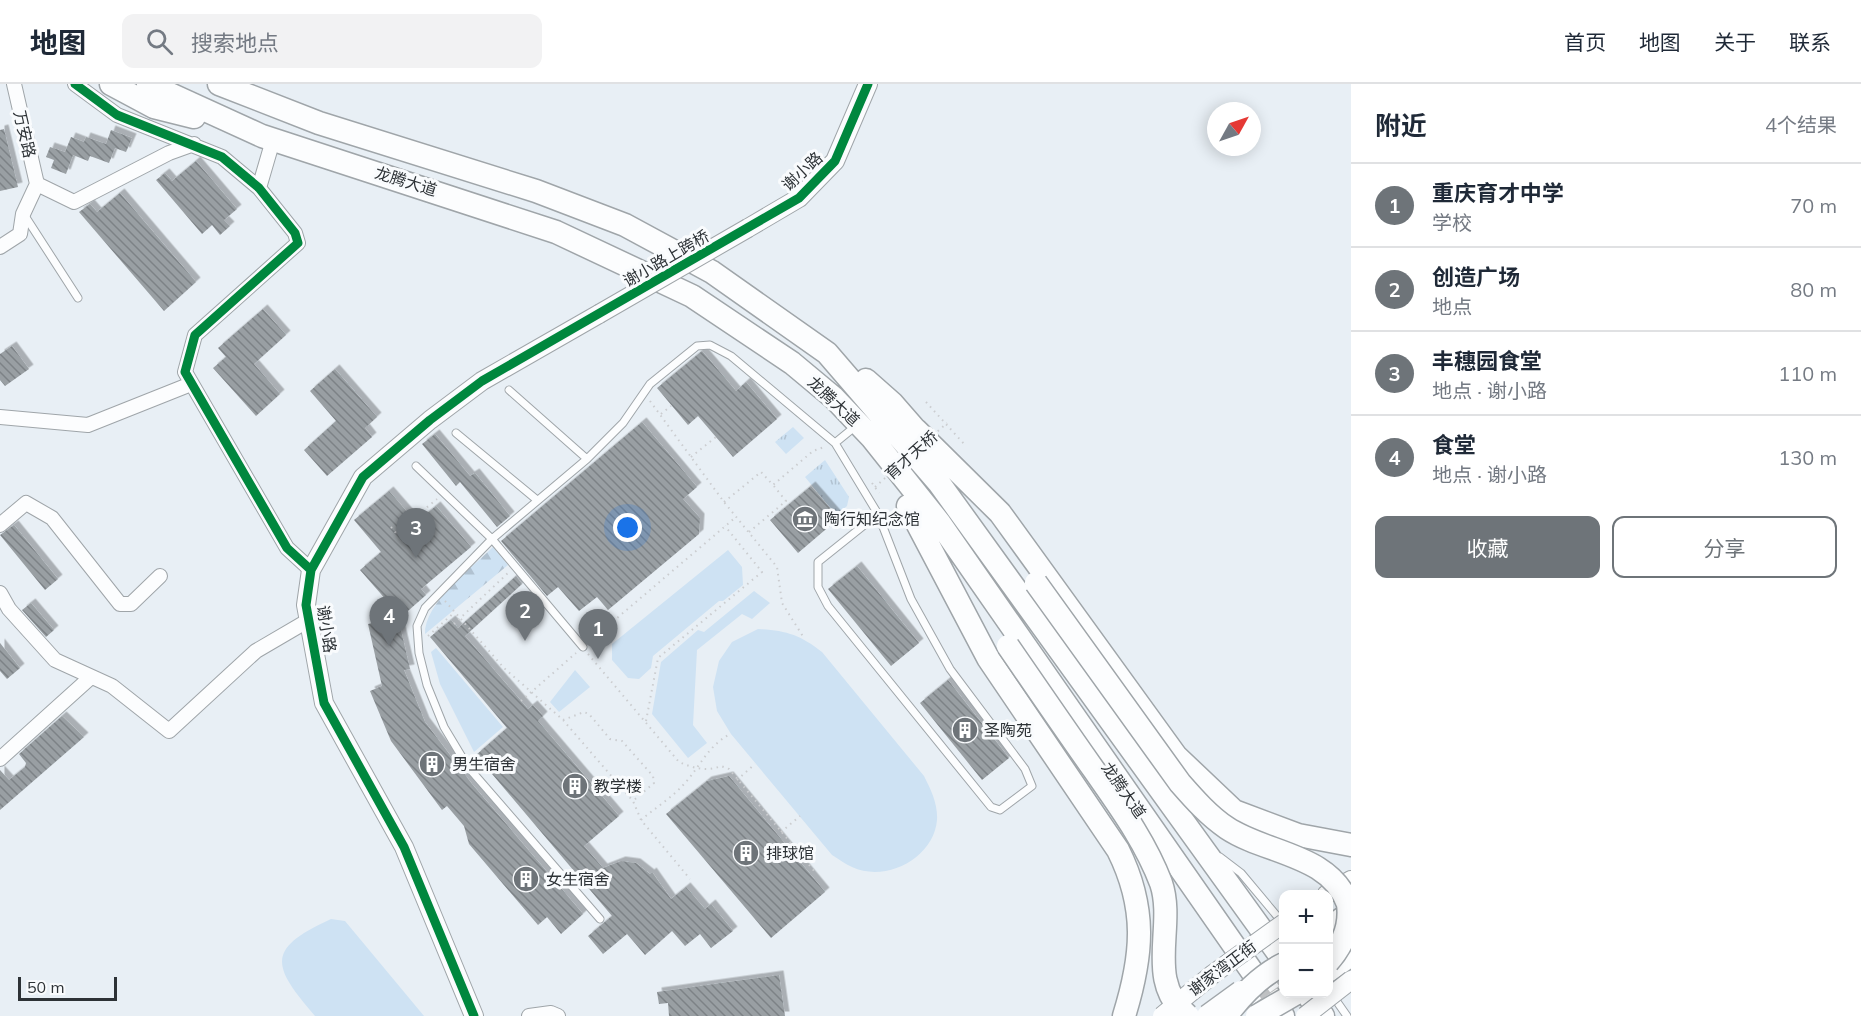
<!DOCTYPE html>
<html lang="zh">
<meta charset="utf-8">
<style>
body{margin:0;font-family:Mulish,"Noto Sans SC",sans-serif;background:#f2f2f3;color:#1f2937}
.controls{position:absolute;right:18px;bottom:18px;display:grid;overflow:hidden;border-radius:12px;box-shadow:0 3px 15px #0003}
.controls button{width:54px;height:54px;display:grid;place-items:center;padding:0;border:0;border-bottom:2px solid #e0e1e3;background:#fff;color:#1f2937;font:30px sans-serif}
.compass{position:absolute;left:1207px;top:18px;width:54px;height:54px;border-radius:50%;background:#fff;box-shadow:0 3px 15px #0003;rotate:50deg}
.scale{position:absolute;left:18px;bottom:15px;width:99px;box-sizing:border-box;padding-left:6px;border:3px solid #2d3236;border-top:0;font-size:16px;line-height:21px;white-space:nowrap;color:#2d3236;-webkit-text-stroke:4px #f9fbfd;paint-order:stroke}
.you{position:absolute;left:628px;top:444px;width:21px;height:21px;margin:-15px;border:4px solid #fff;border-radius:50%;background:#1a73e8;box-shadow:0 0 0 9px #1a73e833}
.badge{display:grid;place-items:center;width:39px;height:39px;border-radius:50%;background:#6e7479;color:#fff;font-size:20px;font-weight:700}
.pin{position:absolute;translate:-50% -50px;filter:drop-shadow(0 2px 3px #0008)}
.pin::after{content:'';position:absolute;top:32px;width:21px;height:18px;background:inherit;clip-path:polygon(0 0,100% 0,50% 100%)}
.list{margin:0;padding:0;list-style:none}
h2{display:flex;justify-content:space-between;align-items:center;height:78px;margin:0;padding:0 24px;font-size:26px}
h2 small{font-size:20px;font-weight:400;color:#747a83}
.list li{display:grid;grid-template-columns:39px 1fr auto;gap:18px;align-items:center;box-sizing:border-box;height:84px;padding:0 24px;border-top:2px solid #e0e1e3}
.list b{display:block;font-size:22px;white-space:nowrap}
.list p{margin:0;font-size:20px;white-space:nowrap;color:#747a83}
.list em{font-size:20px;font-style:normal;color:#747a83}
.actions{display:flex;gap:12px;padding:18px 24px}
.actions a{flex:1;padding:14px 0;border:2px solid #6e7479;border-radius:12px;text-align:center;font-size:21px;color:#6e7479}
.actions .main{background:#6e7479;color:#fff}
.icon{flex:none;width:33px;height:33px;fill:none;stroke:currentColor;stroke-width:2;stroke-linecap:round;stroke-linejoin:round}
.map{position:relative;flex:none;width:1351px;height:932px;overflow:hidden}
header{display:flex;align-items:center;gap:36px;box-sizing:border-box;height:84px;padding:0 30px;background:#fff;border-bottom:2px solid #e0e1e3}
header strong{font-size:28px}
nav{display:flex;gap:33px;margin-inline-start:auto;font-size:21px}
.search{width:420px;height:54px;background:#f2f2f3;display:flex;align-items:center;gap:15px;box-sizing:border-box;padding:0 21px;border-radius:12px;color:#747a83;font-size:22px}
main{display:flex}
aside{flex:1;background:#fff}
.map>svg:first-child{display:block}
.grass{fill:url(#grass-tufts)}
.forest{fill:url(#forest-firs)}
.garden{fill:#cee2f3}
.building{fill:url(#building-back-hatch);filter:url(#shadow)}
.lines{fill:none;stroke-linecap:round;stroke-linejoin:round}
.service-casing{stroke:#9fa5a9;stroke-width:9}
.minor-casing{stroke:#9fa5a9;stroke-width:16}
.tertiary-casing{stroke:#9fa5a9;stroke-width:20}
.primary-casing{stroke:#9fa5a9;stroke-width:25}
.trunk-casing{stroke:#9fa5a9;stroke-width:25}
.path{stroke:#cbcdd0;stroke-width:2;stroke-dasharray:1.5 4.5;stroke-linecap:butt}
.service{stroke:#fcfdfe;stroke-width:7}
.minor{stroke:#fcfdfe;stroke-width:14}
.tertiary{stroke:#fcfdfe;stroke-width:18}
.primary{stroke:#fcfdfe;stroke-width:22}
.trunk{stroke:#fcfdfe;stroke-width:22}
.rail-casing{stroke:#bfc1c3;stroke-width:6}
.rail{stroke:#f9fbfd;stroke-width:4;stroke-dasharray:11;stroke-linecap:butt}
.tertiary-bridge-casing{stroke:#9fa5a9;stroke-width:20;stroke-linecap:butt}
.primary-bridge-casing{stroke:#9fa5a9;stroke-width:25;stroke-linecap:butt}
.trunk-bridge-casing{stroke:#9fa5a9;stroke-width:25;stroke-linecap:butt}
.path-bridge{stroke:#cbcdd0;stroke-width:2;stroke-dasharray:1.5 4.5;stroke-linecap:butt}
.tertiary-bridge{stroke:#fcfdfe;stroke-width:18}
.primary-bridge{stroke:#fcfdfe;stroke-width:22}
.trunk-bridge{stroke:#fcfdfe;stroke-width:22}
.cycleway-casing{stroke:#f9fbfd;stroke-width:13}
.cycleway{stroke:#00873e;stroke-width:9}
.labels{text-anchor:middle;dominant-baseline:central;stroke-width:6;stroke-linejoin:round;paint-order:stroke}
.street-label{font-size:16px;fill:#2d3236;stroke:#f9fbfd}
.poi-label{font-size:16px;fill:#2d3236;stroke:#f9fbfd;text-anchor:start}
</style>
<header>
<strong>地图</strong>
<div class="search"><svg class="icon" aria-label="search" viewBox="0 0 24 24"><circle cx="10" cy="10" r="6"/><path d="M15 15l6 6"/></svg>搜索地点</div>
<nav><a>首页</a><a>地图</a><a>关于</a><a>联系</a></nav>
</header>
<main>
<div class="map">
<svg width="1351" height="932" viewBox="0 0 1351 932">
<defs>
<pattern id="grass-tufts" width="24" height="20" patternUnits="userSpaceOnUse" patternTransform="scale(1.5)"><rect width="24" height="20" fill="#cee2f3"/><path d="M3 7l-1-3M5 7V3M7 7l1-3M15 17l-1-3M17 17v-4M19 17l1-3" fill="none" stroke="#b1c2d1"/></pattern>
<pattern id="forest-firs" width="22" height="20" patternUnits="userSpaceOnUse" patternTransform="scale(1.5)"><rect width="22" height="20" fill="#cee2f3"/><path d="M5 1l3.5 6h-7zM16 11l3.5 6h-7z" fill="#b1c2d1"/></pattern>
<pattern id="building-back-hatch" width="6" height="6" patternUnits="userSpaceOnUse" patternTransform="scale(1.5)"><rect width="6" height="6" fill="#999fa3"/><path d="M-1 5l2 2M0 0l6 6M5-1l2 2" fill="none" stroke="#7d8286"/></pattern>
<filter id="shadow"><feDropShadow dx="4.5" dy="-4.5" stdDeviation="0" flood-color="#0004"/></filter>
</defs>
<rect width="100%" height="100%" fill="#e8eff5"/>
<path class="grass" d="M793 343 804 354 786 370 775 358Z
M825 376 849 413 847 422 836 431 805 393Z"/>
<path class="forest" d="M493 463 508 481 425 550C424 519 472 484 493 463Z"/>
<path class="garden" d="M728 466 742 483 743 501 723 517H719L653 572 651 584 639 595 628 594 612 576V560Z
M754 507 770 519 752 535 742 530 697 566 693 641 707 659 688 674 652 630 661 578 698 546 704 548Z
M758 545C785 546 801 551 822 568L924 692C931 706 938 720 937 736 934 774 886 799 852 783 845 780 839 775 832 771L731 650 717 627 713 603 719 577 732 558Z
M436 564 503 643 474 668 440 600 431 568Z
M575 586 590 603 559 628 550 618Z
M331 835 345 837 424 932H315C272 882 265 865 331 835Z"/>
<path class="building" d="M4 45 18 103 0 107V46Z
M111 46 132 54 126 68 115 64 109 79 90 72 88 77 73 71 66 90 51 84 54 76 46 73 50 63 65 68 71 53 84 58 86 53 106 60Z
M196 77 237 125 224 136 230 142 220 151 212 141 202 150 156 96 165 89 172 97Z
M120 109 196 198 164 227 79 128 90 120 97 128Z
M263 225 286 251 254 280 280 310 256 332 213 284 226 273 218 264Z
M12 262 29 285 5 302 0 296V270Z
M702 267 736 307 746 298 777 335 733 373 698 332 688 341 657 304Z
M335 285 377 333 365 344 372 353 327 392 304 366 336 337 310 307Z
M642 338 697 403 683 415 700 434 699 450 608 526 597 513 579 527 558 503 547 512 501 457Z
M435 350 470 392 475 389 510 432 497 443 460 398 456 402 422 360Z
M811 402 839 434 798 469 770 436Z
M389 407 416 438 436 422 471 463 421 505 426 511 401 533 360 486 381 468 354 436Z
M14 441 58 495 45 506 0 451Z
M857 482 919 559 891 582 828 505Z
M516 492 522 500 465 552 528 625 533 621 543 632 538 637 619 732 584 762 603 784 621 777 636 779 650 790 652 788 671 815 686 803 705 825 711 820 733 847 711 864 700 850 685 862 672 847 645 871 627 850 603 870 588 852 612 832 476 671 507 644 430 553 451 536 458 544Z
M31 519 54 546 46 553 22 526Z
M398 533 410 585 404 586 425 638 472 700 583 830 561 850 547 833 538 841 469 760 464 742 447 722 442 726 391 657 370 607 382 602 368 540Z
M0 559 20 584 7 595 0 587Z
M948 596 1009 674 982 696 920 619Z
M62 632 84 653 0 726V686L9 696 25 683 26 679 19 670Z
M729 692 825 808 771 854 666 730 707 697Z
M779 891 785 932H669L668 919 659 920 657 908Z"/>
<g class="lines">
<g class="service-casing">
<path id="service" d="M25 132 78 214
M509 306 587 375
M857 341 835 359 878 430 911 515 950 585 1025 685 1032 702 1000 726 991 723 828 522 818 503V478L878 430
M456 349 537 416
M416 382 492 455 583 563
M1220 773 1241 789 1282 838
M600 835 468 683 444 643 427 601 419 569 417 542 425 524 492 455 587 375 623 339 650 300 697 262 710 261 731 272 835 359
M1333 912 1347 932"/>
</g>
<g class="minor-casing">
<path id="minor" d="M14 0 37 100
M75 0 117 31 222 73 259 104 295 149 298 159 195 251 185 288 287 464 311 486
M259 104 273 56
M0 163 20 150 23 130 37 100 74 118 169 69 194 60
M0 333 88 341 191 300
M0 441 26 419 52 434 120 520H131L160 492
M0 509 9 525 55 576 112 602 169 647 256 567 309 536
M0 675 91 593
M529 932 551 929 558 932"/>
</g>
<g class="tertiary-casing">
<path id="tertiary" d="M748 144 799 114 835 77 868 0
M1327 810 1351 796
M474 932 404 763 324 619 306 521 311 486 363 393 430 336 482 297 599 230"/>
</g>
<g class="primary-casing">
<path id="primary" d="M1328 845 1351 828
M1328 887 1351 871"/>
</g>
<g class="trunk-casing">
<path id="trunk" d="M111 0 154 23 194 33
M148 0 262 52 556 148 692 212 792 279 834 314 872 354 939 438 1283 932
M219 0 319 39 536 107 625 141 712 188 827 269 939 399 1284 877
M866 296 892 319 926 358
M916 346 1000 429 1176 672 1234 727 1298 751 1351 761
M908 422 988 574 1118 766C1147 824 1143 871 1124 932
M1307 910 1323 932"/>
</g>
<path class="path" d="M650 317 724 418 777 483 782 519 804 554
M926 318 965 361
M661 330 671 322
M691 373 716 353
M872 399 879 409
M724 418 761 388 773 401 813 367 824 363
M391 443 396 449 437 415
M749 448 786 417 773 401
M445 517 504 584 563 636 633 717 641 736 690 795
M454 540 509 488
M428 552 455 528
M590 557 736 433
M588 570 679 678C693 684 706 688 721 682L729 685 815 788
M521 617 576 569
M563 636 584 628 589 630 610 655 622 657 653 692 654 699 634 716
M646 637 658 574 762 488 725 442
M737 696 755 680
M641 736C655 724 673 713 685 699 701 681 708 662 730 650
M781 748 800 732"/>
<use href="#service" class="service"/>
<use href="#minor" class="minor"/>
<use href="#tertiary" class="tertiary"/>
<use href="#primary" class="primary"/>
<use href="#trunk" class="trunk"/>
<g class="rail-casing">
<path id="rail" d="M1328 873 1351 857
M1233 932 1284 896"/>
</g>
<use href="#rail" class="rail"/>
<g class="tertiary-bridge-casing">
<path id="tertiary-bridge" d="M599 230 748 144
M1162 932 1213 890 1284 839
M1305 932 1351 896"/>
</g>
<g class="primary-bridge-casing">
<path id="primary-bridge" d="M1208 932 1241 908"/>
</g>
<g class="trunk-bridge-casing">
<path id="trunk-bridge" d="M1036 499 1180 699C1194 715 1209 732 1227 744 1266 770 1330 770 1348 820 1351 842 1343 861 1328 878
M1008 562C1037 604 1065 645 1094 686 1119 722 1145 757 1161 799 1176 843 1144 897 1188 932
M1226 932C1241 912 1261 891 1284 880
M1257 932 1295 910"/>
</g>
<path class="path-bridge" d="M875 403 947 339"/>
<use href="#tertiary-bridge" class="tertiary-bridge"/>
<use href="#primary-bridge" class="primary-bridge"/>
<use href="#trunk-bridge" class="trunk-bridge"/>
<g class="cycleway-casing">
<path id="cycleway" d="M75 0 117 31 222 73 259 104 295 149 298 159 195 251 185 288 287 464 311 486
M474 932 404 763 324 619 306 521 311 486 363 393 430 336 482 297 799 114 835 77 868 0"/>
</g>
<use href="#cycleway" class="cycleway"/>
</g>
<defs>
<g id="museum-disc" transform="scale(1.35)"><circle r="9.5" fill="#6e7479" stroke="#f9fbfd"/><path d="M0-6L6-3V-2H-6V-3ZM-5-1h2V3h-2ZM-1-1h2V3h-2ZM3-1h2V3H3ZM-6 4H6V6H-6Z" fill="#fff"/></g>
<g id="building-disc" transform="scale(1.35)"><circle r="9.5" fill="#6e7479" stroke="#f9fbfd"/><path d="M-4-6H4V6H1V3H-1V6H-4ZM-2.5-4.3h1.7v1.8h-1.7ZM.8-4.3h1.7v1.8H.8ZM-2.5-1h1.7V.8h-1.7ZM.8-1h1.7V.8H.8Z" fill="#fff"/></g>
</defs>
<g fill-rule="evenodd">
<use href="#museum-disc" x="805" y="435"/>
<use href="#building-disc" x="965" y="646"/>
<use href="#building-disc" x="432" y="680"/>
<use href="#building-disc" x="575" y="702"/>
<use href="#building-disc" x="746" y="769"/>
<use href="#building-disc" x="526" y="795"/>
</g>
<g class="labels">
<g class="street-label">
<text transform="translate(25 50) rotate(77)">万安路</text>
<text transform="translate(802 87) rotate(-43)">谢小路</text>
<text transform="translate(406 97) rotate(17)">龙腾大道</text>
<text transform="translate(666 174) rotate(-30)">谢小路上跨桥</text>
<text transform="translate(834 317) rotate(43)">龙腾大道</text>
<text transform="translate(911 371) rotate(-42)">育才天桥</text>
<text transform="translate(327 545) rotate(81)">谢小路</text>
<text transform="translate(1124 706) rotate(55)">龙腾大道</text>
<text transform="translate(1222 884) rotate(-37)">谢家湾正街</text>
</g>
<g class="poi-label">
<text x="824" y="435">陶行知纪念馆</text>
<text x="984" y="646">圣陶苑</text>
<text x="452" y="680">男生宿舍</text>
<text x="594" y="702">教学楼</text>
<text x="766" y="769">排球馆</text>
<text x="546" y="795">女生宿舍</text>
</g>
</g>
</svg>
<div class="controls">
<button>+</button>
<button>−</button>
</div>
<svg class="compass" viewBox="-18 -18 36 36"><path d="M0-13l5 13h-10z" fill="#e53935"/><path d="M0 13l5-13h-10z" fill="#747a83"/></svg>
<div class="scale">50 m</div>
<div class="you"></div>
<div class="pin badge" style="left:598px;top:575px">1</div>
<div class="pin badge" style="left:525px;top:557px">2</div>
<div class="pin badge" style="left:416px;top:474px">3</div>
<div class="pin badge" style="left:389px;top:562px">4</div>
</div>
<aside>
<h2>附近<small>4个结果</small></h2>
<ul class="list">
<li><span class="badge">1</span><div><b>重庆育才中学</b><p>学校</p></div><em>70 m</em></li>
<li><span class="badge">2</span><div><b>创造广场</b><p>地点</p></div><em>80 m</em></li>
<li><span class="badge">3</span><div><b>丰穗园食堂</b><p>地点 · 谢小路</p></div><em>110 m</em></li>
<li><span class="badge">4</span><div><b>食堂</b><p>地点 · 谢小路</p></div><em>130 m</em></li>
</ul>
<div class="actions"><a class="main">收藏</a><a>分享</a></div>
</aside>
</main>
